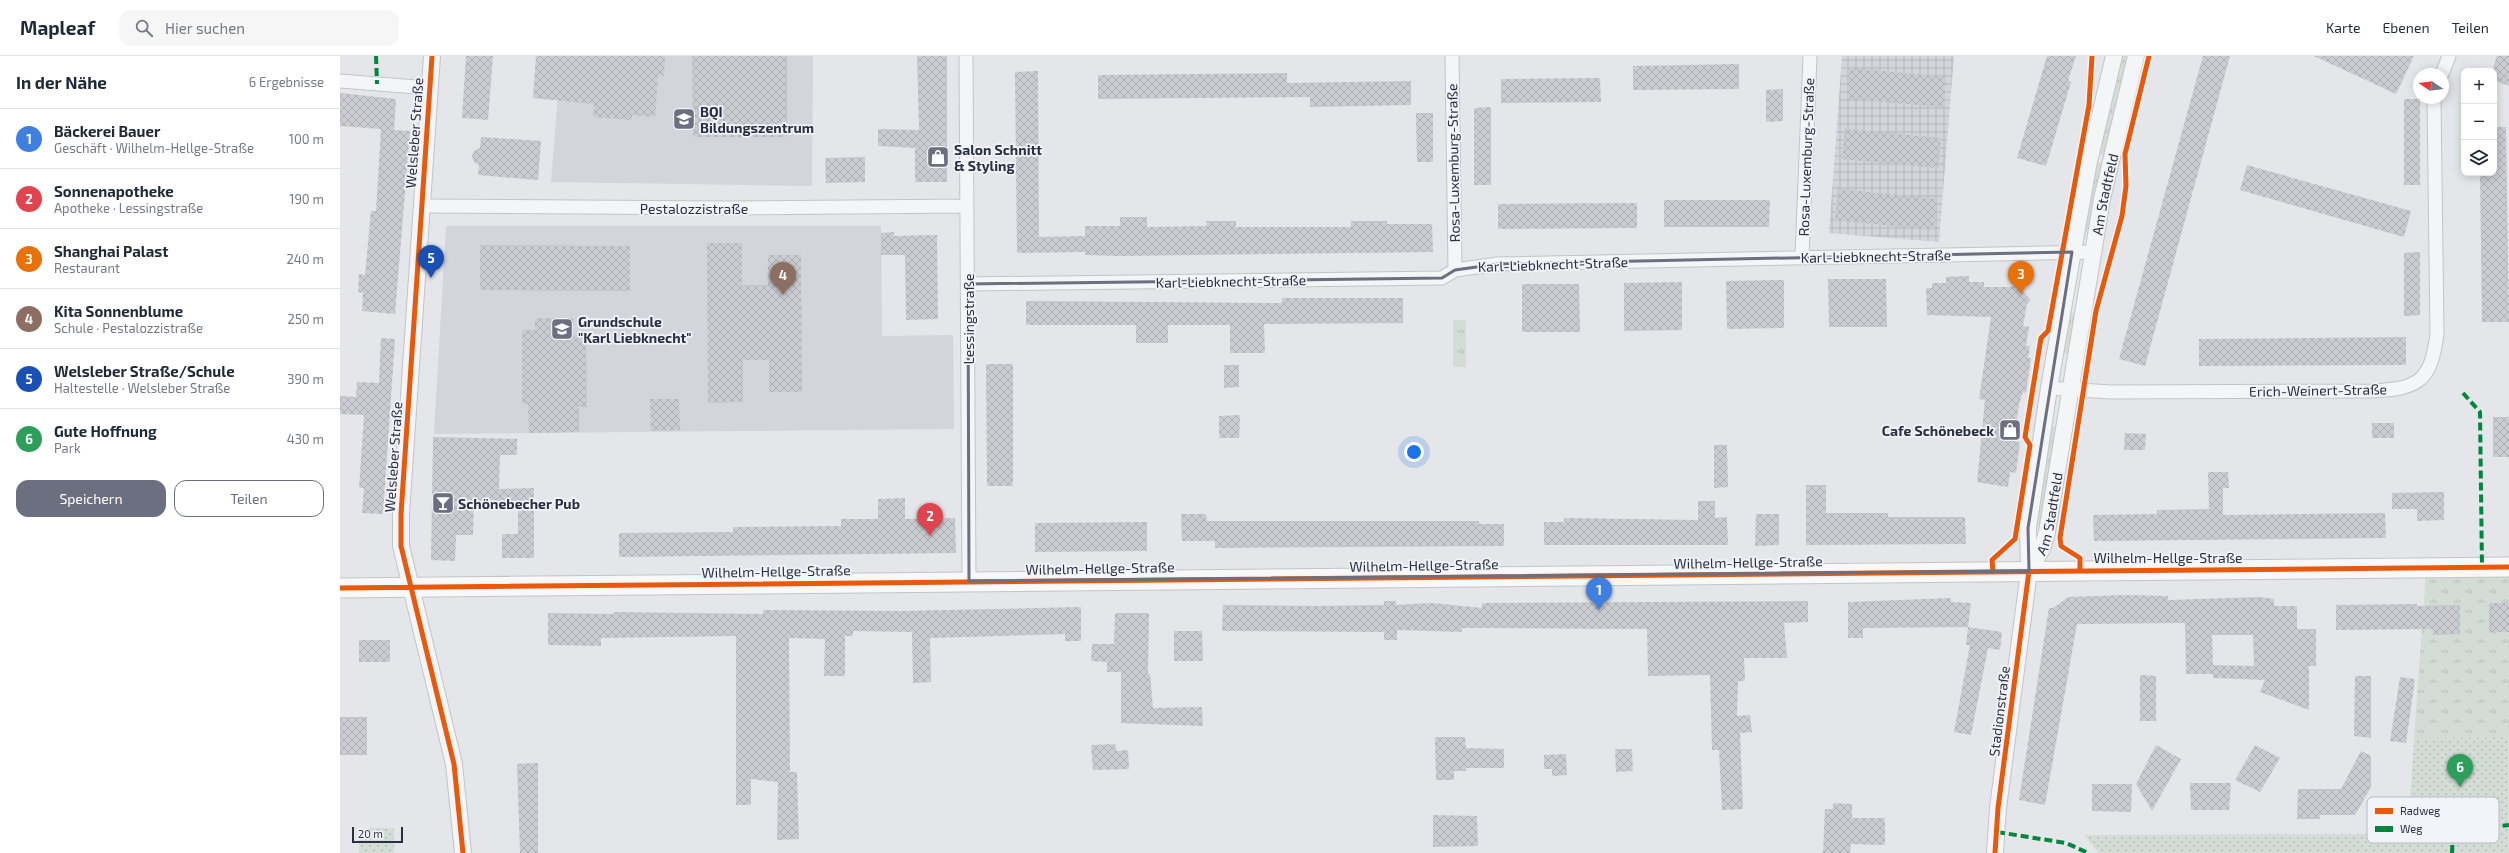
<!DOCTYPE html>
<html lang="de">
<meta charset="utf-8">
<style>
body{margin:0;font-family:"Exo 2",sans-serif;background:#f6f6f7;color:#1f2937}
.controls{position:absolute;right:12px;top:12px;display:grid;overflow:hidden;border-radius:8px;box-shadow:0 2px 10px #0003}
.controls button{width:36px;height:36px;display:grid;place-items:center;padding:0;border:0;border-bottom:1px solid #e0e1e3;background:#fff;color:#1f2937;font:20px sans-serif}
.compass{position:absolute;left:2073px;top:12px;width:36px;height:36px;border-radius:50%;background:#fff;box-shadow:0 2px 10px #0003;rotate:283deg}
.scale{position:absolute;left:12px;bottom:10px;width:51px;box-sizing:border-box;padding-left:4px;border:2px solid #292f45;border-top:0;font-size:11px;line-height:14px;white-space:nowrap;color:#292f45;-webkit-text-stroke:3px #f3f4f9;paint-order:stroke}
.you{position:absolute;left:1074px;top:396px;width:14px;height:14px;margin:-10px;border:3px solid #fff;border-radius:50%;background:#1a73e8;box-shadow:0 0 0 6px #1a73e833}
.badge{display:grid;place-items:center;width:26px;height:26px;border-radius:50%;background:#6b6f7f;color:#fff;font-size:13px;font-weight:700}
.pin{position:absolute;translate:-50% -33px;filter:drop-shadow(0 1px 2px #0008)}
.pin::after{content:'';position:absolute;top:21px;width:14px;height:12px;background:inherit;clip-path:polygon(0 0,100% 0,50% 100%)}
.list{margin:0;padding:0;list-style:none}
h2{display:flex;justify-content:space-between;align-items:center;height:52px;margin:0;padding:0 16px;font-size:17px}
h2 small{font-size:13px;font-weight:400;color:#747a83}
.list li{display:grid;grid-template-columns:26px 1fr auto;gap:12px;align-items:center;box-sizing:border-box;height:60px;padding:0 16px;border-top:1px solid #e0e1e3}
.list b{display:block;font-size:15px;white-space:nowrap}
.list p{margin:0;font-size:13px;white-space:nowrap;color:#747a83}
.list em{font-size:13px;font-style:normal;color:#747a83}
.actions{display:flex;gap:8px;padding:12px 16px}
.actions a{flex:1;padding:9px 0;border:1px solid #6b6f7f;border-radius:12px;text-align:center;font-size:14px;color:#6b6f7f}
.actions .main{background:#6b6f7f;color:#fff}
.icon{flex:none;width:22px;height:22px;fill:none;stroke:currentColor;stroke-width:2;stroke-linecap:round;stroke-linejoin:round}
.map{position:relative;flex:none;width:2169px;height:797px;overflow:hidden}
header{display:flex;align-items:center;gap:24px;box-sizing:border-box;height:56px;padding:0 20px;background:#fff;border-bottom:1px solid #e0e1e3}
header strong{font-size:19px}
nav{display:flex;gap:22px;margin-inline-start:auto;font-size:14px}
.search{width:280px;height:36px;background:#f6f6f7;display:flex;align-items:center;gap:10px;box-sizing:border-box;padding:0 14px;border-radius:12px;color:#747a83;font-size:15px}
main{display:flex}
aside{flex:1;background:#fff}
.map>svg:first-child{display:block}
.built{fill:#d3d5dd}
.industrial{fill:url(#industrial-grid)}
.grass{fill:url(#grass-tufts)}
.park{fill:url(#park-dots)}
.building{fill:url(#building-cross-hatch);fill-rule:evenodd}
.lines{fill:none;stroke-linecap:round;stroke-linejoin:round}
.minor-casing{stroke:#c3c4c8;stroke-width:15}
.tertiary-casing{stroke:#c3c4c8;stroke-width:18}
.secondary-casing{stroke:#c3c4c8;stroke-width:21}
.minor{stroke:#f4f5f7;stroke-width:13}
.tertiary{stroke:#f4f5f7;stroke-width:16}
.secondary{stroke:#f8f8f8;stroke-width:19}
.quiet{stroke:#00873e;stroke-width:4;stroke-dasharray:8 4;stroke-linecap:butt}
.cycleway-casing{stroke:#f3f4f9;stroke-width:8}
.cycleway{stroke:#e8590c;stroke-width:5}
.marked{fill:none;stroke:#6b6f7f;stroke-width:3;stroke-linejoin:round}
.labels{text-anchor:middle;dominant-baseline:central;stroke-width:3.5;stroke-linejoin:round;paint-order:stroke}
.poi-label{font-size:14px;font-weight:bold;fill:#292f45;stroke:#f3f4f9;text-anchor:start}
.street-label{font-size:14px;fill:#292f45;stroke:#f3f4f9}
.key{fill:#f3f4f9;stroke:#b6b9c3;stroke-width:1}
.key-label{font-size:11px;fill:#292f45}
</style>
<header>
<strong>Mapleaf</strong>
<div class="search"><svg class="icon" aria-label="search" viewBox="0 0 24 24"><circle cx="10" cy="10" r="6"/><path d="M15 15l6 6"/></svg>Hier suchen</div>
<nav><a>Karte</a><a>Ebenen</a><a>Teilen</a></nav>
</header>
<main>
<aside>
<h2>In der Nähe<small>6 Ergebnisse</small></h2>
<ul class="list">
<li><span class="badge" style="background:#3f7fe0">1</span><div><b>Bäckerei Bauer</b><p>Geschäft · Wilhelm-Hellge-Straße</p></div><em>100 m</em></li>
<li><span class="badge" style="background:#e0444e">2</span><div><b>Sonnenapotheke</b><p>Apotheke · Lessingstraße</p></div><em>190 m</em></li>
<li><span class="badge" style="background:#e8710a">3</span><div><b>Shanghai Palast</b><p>Restaurant</p></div><em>240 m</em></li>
<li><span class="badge" style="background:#8d6e63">4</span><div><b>Kita Sonnenblume</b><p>Schule · Pestalozzistraße</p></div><em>250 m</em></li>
<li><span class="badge" style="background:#1a4fb4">5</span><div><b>Welsleber Straße/Schule</b><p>Haltestelle · Welsleber Straße</p></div><em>390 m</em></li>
<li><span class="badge" style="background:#2e9e5b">6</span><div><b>Gute Hoffnung</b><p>Park</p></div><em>430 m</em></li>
</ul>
<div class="actions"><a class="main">Speichern</a><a>Teilen</a></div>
</aside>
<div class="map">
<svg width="2169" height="797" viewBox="0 0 2169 797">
<defs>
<pattern id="industrial-grid" width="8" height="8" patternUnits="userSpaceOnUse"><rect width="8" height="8" fill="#d3d5dd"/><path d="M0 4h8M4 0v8" fill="none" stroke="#b5b7bf"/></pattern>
<pattern id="grass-tufts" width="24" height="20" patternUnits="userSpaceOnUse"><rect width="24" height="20" fill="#d3ddd5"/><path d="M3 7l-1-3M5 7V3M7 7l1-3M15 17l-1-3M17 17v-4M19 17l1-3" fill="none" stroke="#b5beb8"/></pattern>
<pattern id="park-dots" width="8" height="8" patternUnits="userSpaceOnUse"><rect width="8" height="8" fill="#d3ddd5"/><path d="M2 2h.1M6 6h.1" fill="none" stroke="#b5beb8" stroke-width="1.8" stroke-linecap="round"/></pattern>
<pattern id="building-cross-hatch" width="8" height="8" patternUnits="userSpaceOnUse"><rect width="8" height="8" fill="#cbccd1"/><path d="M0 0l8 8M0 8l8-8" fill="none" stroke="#aeb0b5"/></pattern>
</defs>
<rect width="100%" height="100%" fill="#e5e6ea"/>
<path class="built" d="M221 0H473L472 130 211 126Z
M106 170H541L542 280 613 279 614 373 94 378Z"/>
<path class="industrial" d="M1502 0H1614L1599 186 1489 177Z"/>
<path class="grass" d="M1782 0H1788L1764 100 1758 98Z
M1756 106 1762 108 1747 176 1744 174Z
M1730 257 1736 258 1729 299 1724 297Z
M1113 264H1126V311H1113Z
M1712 370 1718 371 1702 469 1696 468Z
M2086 516 2169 518V681L2074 683Z"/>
<path class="park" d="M2169 681V797H1759L1744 779 2068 778 2074 683Z
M27 772H54V797H19V780Z"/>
<path class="building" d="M126 0H153L148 64 122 62Z
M196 0H325L324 20 318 19 315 61 292 59V64L253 61 254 48 193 42Z
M352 0H447V81H353Z
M577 0H607V126H575V92L538 90V73L579 74Z
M1707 0H1736L1728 25 1731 26 1706 110 1677 102Z
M1863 0H1890L1805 310 1779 303Z
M1974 0H2074L2056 38Z
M2157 0H2169V30L2154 24V8Z
M1399 8V33L1293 34V10Z
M1510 12 1606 21 1604 51 1507 43Z
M698 15 699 181 745 180V170H780V161H807V171L867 170 866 165H896V171H1011V165H1047V168H1092L1093 196 780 200 745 199V196L677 197 675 16Z
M947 17V27L1071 25V49L970 51V41L758 43V19Z
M1260 22 1261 46 1161 47V23Z
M1443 33V65L1426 66V34Z
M0 37 56 43 54 74 70 75 55 258 22 255 23 237 18 236 19 218 25 219 31 155H36L41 73 0 70Z
M2064 43H2080V129H2064Z
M1151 51V129H1134V52Z
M1076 57H1093V106H1077Z
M2154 71H2166L2169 266H2142L2140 117H2154Z
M1505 73 1601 82 1598 112 1502 103Z
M141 81 201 85 198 124 138 119 139 109 134 106 132 100 134 95 140 92Z
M525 101V126L486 127 485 102Z
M1907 109 2071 155 2064 181 1900 134Z
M1498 133 1597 143 1593 174 1495 164Z
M1324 144H1430L1429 171H1324Z
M1297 147V172L1158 173V148Z
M554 176V180L597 179 598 263 566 264 565 199H541V177Z
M367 187H402V229H428V199H461L462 336H429V304H403V346L368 347Z
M140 189 290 190V235L140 234Z
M2080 196V259L2064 260V197Z
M1629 220V226H1644V231H1672L1676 228 1691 244 1687 248 1683 270 1689 271 1686 290H1690L1688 302H1691L1686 337 1683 336 1679 348 1674 385 1680 386 1676 417 1670 416 1668 431 1637 426 1645 344 1639 343 1651 261 1587 259 1586 232H1592V227H1606V221Z
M1488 223H1546L1547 271H1489Z
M1444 224V272L1387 273 1386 225Z
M1342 226V274L1284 275V227Z
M1182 228H1239L1240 276H1182Z
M942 242H1063V267L924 268 925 297H890V269H828V287H796V269H686V245L942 247Z
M195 262H233V279H246L247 351H239V376L189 377 188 348H182V274H195Z
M2066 281V309L1859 310V283Z
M41 282 55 283 43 458 22 457 24 432H19L24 359 0 358V340L16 341 17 326 39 327Z
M646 308H673V430H647Z
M884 309H899V331L884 332Z
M310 343H339L340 374 311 375Z
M900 359 899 382H879V360Z
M2153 361H2169V401H2153Z
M2032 367H2054V382H2032Z
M1785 377 1806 378 1805 394H1784Z
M93 381 177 383V399H160L159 433 194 432V502H162V478H178V446L134 445 133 479H116L115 505 91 504Z
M1374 389H1387L1388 431 1374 432Z
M1868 416H1888L1889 432H1883V459L2045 457 2046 482 1754 485 1753 459 1817 458V454L1869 453Z
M1466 429H1486V457H1548V461H1625L1626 488 1466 489Z
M2104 436V464L2077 465V453H2052V437Z
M565 442V463L615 462 616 497 279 501V477L393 476V471L501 470V463H538V443Z
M1358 445H1375V462L1387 461 1388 489H1204V466H1224V462L1358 464Z
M841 458H866L867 465H1139V468H1164V490L875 492V485H842Z
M1416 458H1439V489L1415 490Z
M807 466V495L695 496V467Z
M1786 539 1828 540V544L1920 541 1934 543V550H1957V573H1976V610H1969V654L1920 636 1925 624 1873 622V618H1846L1845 567 1737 568 1705 749 1679 744 1709 552H1713L1728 541ZM1872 579H1913L1914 610 1873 609Z
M1611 542V546L1631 547 1628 571 1523 572V582H1508V546Z
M1044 545H1056V549L1092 547 1142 552V547L1468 545V566L1444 567 1447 602H1404L1405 625H1398L1397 660 1410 659 1412 676 1400 677 1403 753 1382 754 1379 694H1372L1370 619 1308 620 1307 573 1122 572V576L1057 574V584H1044V576L882 575 883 549 977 550 1044 549Z
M2149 547H2169V576H2149Z
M2077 548V550L2120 549V578L2093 579V573L1996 574V549Z
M741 551V585H725V578L590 582 591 626 573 627 572 576 513 575V580H505V620H484L485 583 449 582 450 716H457L459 783 437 784 438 726 411 723V749H396V580L261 582V590L208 589V557L274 558V556L423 558V554L561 555Z
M775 557H809L808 618H810L813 652 862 651 863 670 781 667V616H767V606L751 605 752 588H774Z
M1628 571 1662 576 1660 594 1648 592 1631 679 1614 676 1630 589H1626Z
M834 575H862L863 605H834Z
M19 584H50V606H19Z
M1800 619 1816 620V665H1800Z
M2015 620H2031V682L2014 680Z
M2060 621 2075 623 2066 687 2050 685Z
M0 661H27V699H0Z
M1095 681H1125L1126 692 1164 693V712H1126V715H1114V724H1096Z
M775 688 777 695 788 694 789 713 753 714 751 689Z
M1816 689 1841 703 1812 755 1796 728Z
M1915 689 1940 702 1920 736 1895 724Z
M1275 693H1292L1293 715 1276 716Z
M2021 695 2031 700V731L2015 759H1980V763H1957L1958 733H2001Z
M1226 698 1227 719 1212 720V713H1204V699Z
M198 707V797H180L177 708Z
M1850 727H1891L1889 754H1851Z
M1752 728H1792L1791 756 1752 755Z
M1493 747 1512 748V762H1545V789L1511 788 1510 797H1483L1485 753H1493Z
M1093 759 1137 760 1138 790 1093 791Z"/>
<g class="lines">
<g class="minor-casing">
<path id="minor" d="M626 0 629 525
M1112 0 1115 214
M2102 18 2109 0
M0 25 89 32
M82 150 383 152 627 150
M1462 201 1470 0
M628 228 1102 222 1115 214 1158 208 1752 196
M1709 332 1771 336 2031 335C2079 333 2091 325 2097 278L2094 42"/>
</g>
<g class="tertiary-casing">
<g id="tertiary">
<path d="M92 0 61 458V490L114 708 123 797"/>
<path id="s1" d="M1689 515 1702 493 1707 476 1762 143 1796 0"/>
<path d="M1655 797 1658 752 1689 515 1688 472 1709 332 1748 110 1774 0"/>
</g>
</g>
<g class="secondary-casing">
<path id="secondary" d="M0 532 2169 511"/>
</g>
<use href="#minor" class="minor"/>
<use href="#tertiary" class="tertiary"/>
<use href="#secondary" class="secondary"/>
<path class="quiet" d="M36 0 37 28
M2123 337 2140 356 2142 511
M1657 776 1726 787 1748 797
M2112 797 2113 775 2169 769"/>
<g class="cycleway-casing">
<path id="cycleway" d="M92 0 61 458V490L114 708 123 797
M1740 514V502L1721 490 1720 482 1756 255 1782 160 1786 130 1785 98 1809 0
M1653 516 1652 504 1675 483 1690 389 1685 381 1701 282 1708 275 1749 49 1752 0
M0 532 2169 511
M1655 797 1658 752 1689 515"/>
</g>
<use href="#cycleway" class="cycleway"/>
</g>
<path class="marked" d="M1732 196 1688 472 1689 515 629 525 628 228 1102 222 1115 214 1158 208Z"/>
<defs>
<g id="school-square" transform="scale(1.15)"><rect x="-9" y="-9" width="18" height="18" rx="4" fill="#6b6f7f" stroke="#f3f4f9"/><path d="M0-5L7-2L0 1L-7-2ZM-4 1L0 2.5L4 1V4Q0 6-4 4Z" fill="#fff"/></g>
<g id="shop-square" transform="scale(1.15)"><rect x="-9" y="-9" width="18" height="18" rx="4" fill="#6b6f7f" stroke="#f3f4f9"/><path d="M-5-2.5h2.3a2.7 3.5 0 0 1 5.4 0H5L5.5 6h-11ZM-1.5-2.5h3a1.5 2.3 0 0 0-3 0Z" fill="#fff"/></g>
<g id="bar-square" transform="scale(1.15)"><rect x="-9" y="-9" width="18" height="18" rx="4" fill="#6b6f7f" stroke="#f3f4f9"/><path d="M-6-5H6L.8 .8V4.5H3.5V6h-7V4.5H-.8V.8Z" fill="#fff"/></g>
</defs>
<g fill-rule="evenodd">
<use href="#school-square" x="344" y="63"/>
<use href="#shop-square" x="598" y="101"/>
<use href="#school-square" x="222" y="273"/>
<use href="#shop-square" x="1670" y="374"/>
<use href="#bar-square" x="103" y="447"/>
</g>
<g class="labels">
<g class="poi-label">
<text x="360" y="55">BQI<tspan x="360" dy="16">Bildungszentrum</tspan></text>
<text x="614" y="93">Salon Schnitt<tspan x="614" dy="16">&amp; Styling</tspan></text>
<text x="238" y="265">Grundschule<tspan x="238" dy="16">"Karl Liebknecht"</tspan></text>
<text x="1654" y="374" text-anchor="end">Cafe Schönebeck</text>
<text x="118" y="447">Schönebecher Pub</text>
</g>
<g class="street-label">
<text transform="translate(74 77) rotate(-86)">Welsleber Straße</text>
<text transform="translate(1466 101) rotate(-88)">Rosa-Luxemburg-Straße</text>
<text transform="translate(1113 107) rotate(-91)">Rosa-Luxemburg-Straße</text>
<text stroke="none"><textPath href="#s1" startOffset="386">Am Stadtfeld</textPath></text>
<text x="354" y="152">Pestalozzistraße</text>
<text transform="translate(1536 200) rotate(-1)">Karl-Liebknecht-Straße</text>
<text transform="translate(1213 208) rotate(-2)">Karl-Liebknecht-Straße</text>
<text transform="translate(891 225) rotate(-1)">Karl-Liebknecht-Straße</text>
<text transform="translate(628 263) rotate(-90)">Lessingstraße</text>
<text transform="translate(1978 334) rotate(-1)">Erich-Weinert-Straße</text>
<text transform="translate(53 401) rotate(-86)">Welsleber Straße</text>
<text stroke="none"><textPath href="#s1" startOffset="62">Am Stadtfeld</textPath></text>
<text x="1828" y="501">Wilhelm-Hellge-Straße</text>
<text transform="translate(1408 506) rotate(-1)">Wilhelm-Hellge-Straße</text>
<text transform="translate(1084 509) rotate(-1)">Wilhelm-Hellge-Straße</text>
<text transform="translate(760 512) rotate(-1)">Wilhelm-Hellge-Straße</text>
<text transform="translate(436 515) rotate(-1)">Wilhelm-Hellge-Straße</text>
<text transform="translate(1659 655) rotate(-83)">Stadionstraße</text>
</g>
</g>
<rect x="2027" y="741" width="132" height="46" rx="6" class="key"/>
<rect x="2035" y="752" width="18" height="6" fill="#e8590c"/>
<rect x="2035" y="770" width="18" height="6" fill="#00873e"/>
<g class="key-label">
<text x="2060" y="759">Radweg</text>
<text x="2060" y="777">Weg</text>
</g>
</svg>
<div class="controls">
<button>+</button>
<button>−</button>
<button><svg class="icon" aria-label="layers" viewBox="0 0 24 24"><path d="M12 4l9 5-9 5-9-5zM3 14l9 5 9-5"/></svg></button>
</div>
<svg class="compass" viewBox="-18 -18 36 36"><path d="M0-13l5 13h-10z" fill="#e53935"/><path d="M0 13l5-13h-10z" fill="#747a83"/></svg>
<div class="scale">20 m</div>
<div class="you"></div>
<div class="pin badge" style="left:1259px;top:554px;background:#3f7fe0">1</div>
<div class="pin badge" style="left:590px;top:480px;background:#e0444e">2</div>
<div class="pin badge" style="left:1681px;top:238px;background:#e8710a">3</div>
<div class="pin badge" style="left:443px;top:239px;background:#8d6e63">4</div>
<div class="pin badge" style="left:91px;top:222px;background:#1a4fb4">5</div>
<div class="pin badge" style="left:2120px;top:731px;background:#2e9e5b">6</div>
</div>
</main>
